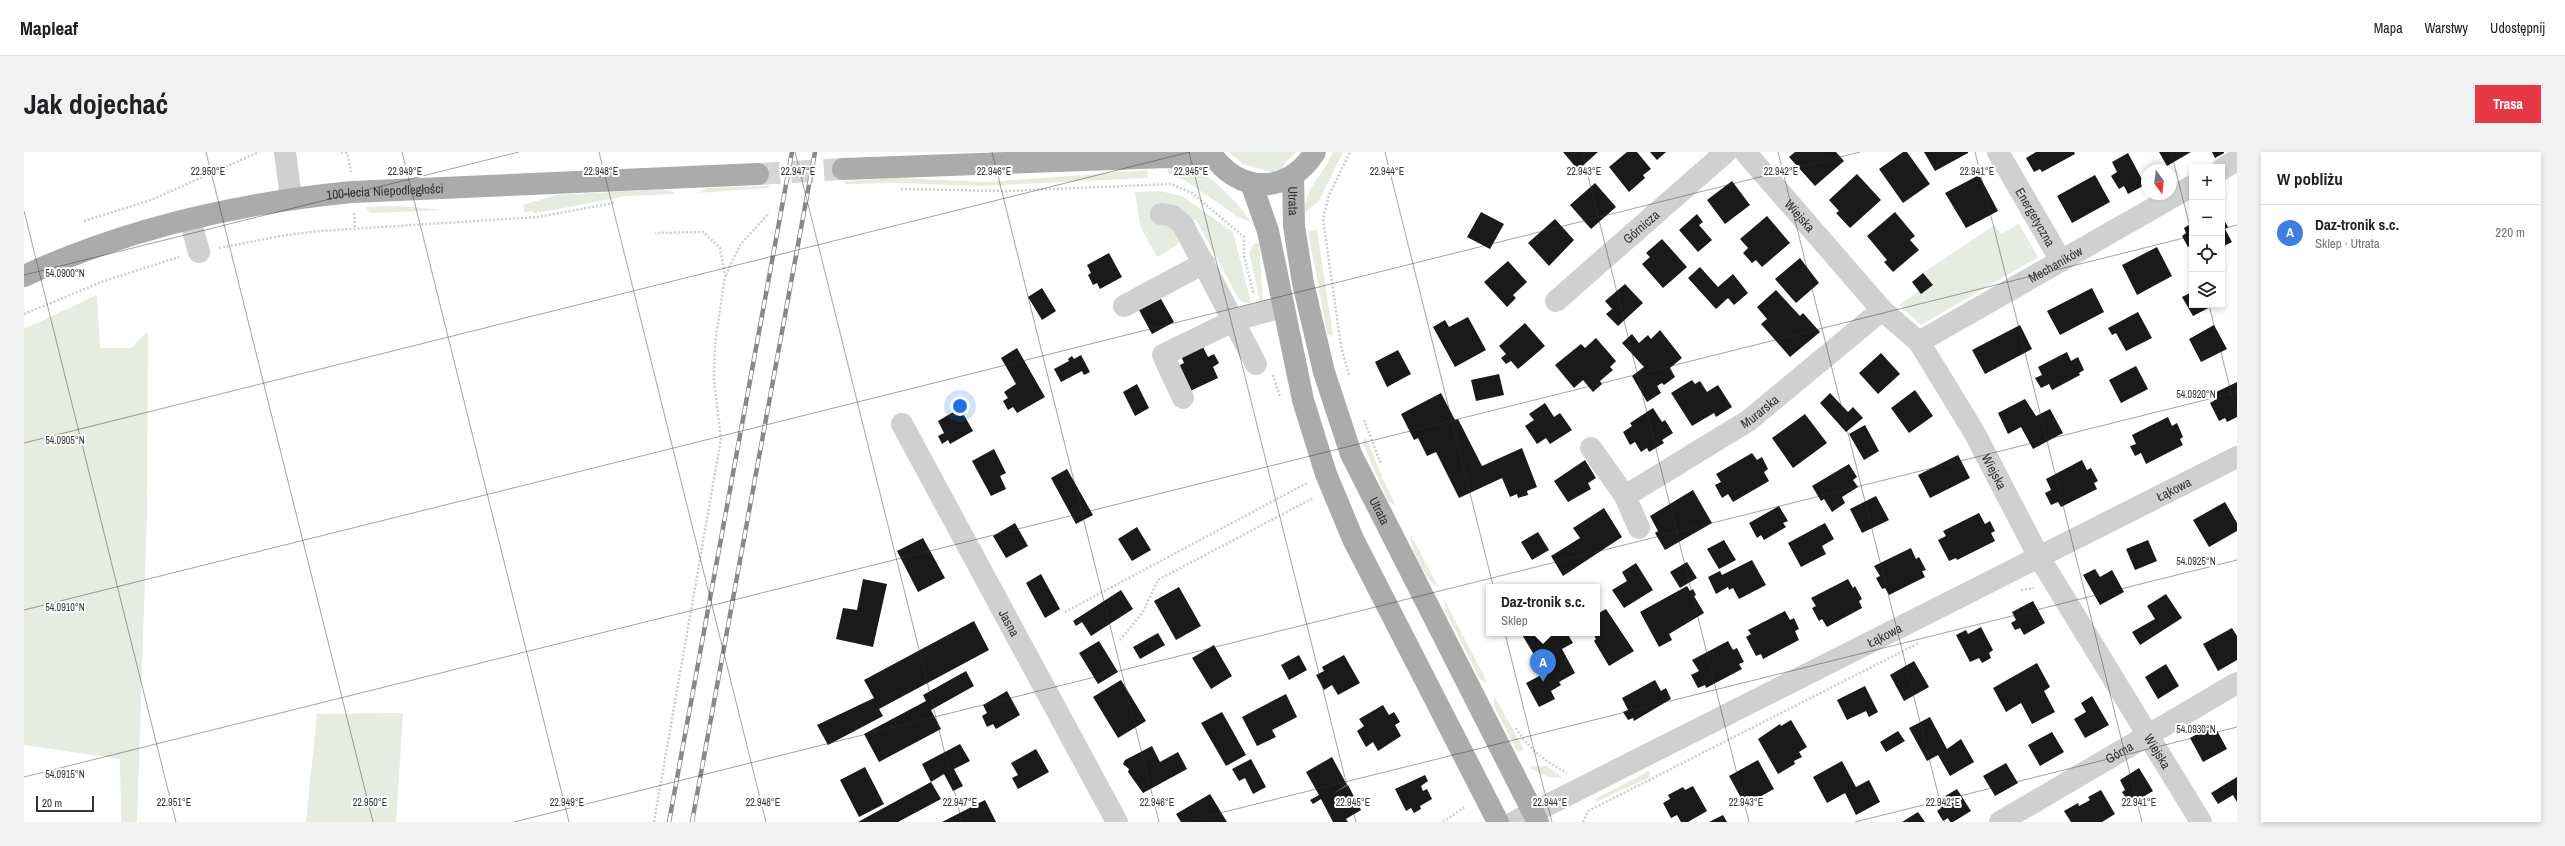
<!DOCTYPE html>
<html lang="pl">
<meta charset="utf-8">
<style>
body{margin:0;font-family:"Archivo Narrow",sans-serif;background:#f2f2f2;color:#202124}
.controls{position:absolute;right:12px;top:12px;display:grid;overflow:hidden;border-radius:0px;box-shadow:0 2px 6px #0003}
.controls button{width:36px;height:36px;display:grid;place-items:center;padding:0;border:0;border-bottom:1px solid #e0e0e0;background:#fff;color:#202124;font:20px sans-serif}
.compass{position:absolute;left:2117px;top:12px;width:36px;height:36px;border-radius:50%;background:#fff;box-shadow:0 2px 6px #0003;rotate:166deg}
.scale{position:absolute;left:12px;bottom:10px;width:58px;box-sizing:border-box;padding-left:4px;border:2px solid #333;border-top:0;font-size:11px;line-height:14px;white-space:nowrap;color:#333;-webkit-text-stroke:3px #fff;paint-order:stroke}
.you{position:absolute;left:936px;top:254px;width:14px;height:14px;margin:-10px;border:3px solid #fff;border-radius:50%;background:#1a73e8;box-shadow:0 0 0 6px #1a73e833}
.badge{display:grid;place-items:center;width:26px;height:26px;border-radius:50%;background:#e63946;color:#fff;font-size:13px;font-weight:700}
.pin{position:absolute;translate:-50% -33px;filter:drop-shadow(0 1px 2px #0008)}
.pin::after{content:'';position:absolute;top:21px;width:14px;height:12px;background:inherit;clip-path:polygon(0 0,100% 0,50% 100%)}
.popup{position:absolute;left:1462px;top:432px;width:114px;height:52px;box-sizing:border-box;display:grid;place-content:center;border-radius:0px;background:#fff;filter:drop-shadow(0 1px 3px #0005);font-size:13px;white-space:nowrap;color:#757577}
.popup b{font-size:15px;color:#202124}
.popup::after{content:'';position:absolute;left:50%;top:100%;margin-left:-8px;border:8px solid transparent;border-top-color:#fff}
.list{margin:0;padding:0;list-style:none}
h2{display:flex;justify-content:space-between;align-items:center;height:52px;margin:0;padding:0 16px;font-size:17px}
h2 small{font-size:13px;font-weight:400;color:#757577}
.list li{display:grid;grid-template-columns:26px 1fr auto;gap:12px;align-items:center;box-sizing:border-box;height:56px;padding:0 16px;border-top:1px solid #e0e0e0}
.list b{display:block;font-size:15px;white-space:nowrap}
.list p{margin:0;font-size:13px;white-space:nowrap;color:#757577}
.list em{font-size:13px;font-style:normal;color:#757577}
.icon{flex:none;width:22px;height:22px;fill:none;stroke:currentColor;stroke-width:2;stroke-linecap:round;stroke-linejoin:round}
.map{position:relative;flex:none;width:2213px;height:670px;overflow:hidden;border-radius:0px}
header{display:flex;align-items:center;gap:24px;box-sizing:border-box;height:56px;padding:0 20px;background:#fff;border-bottom:1px solid #e0e0e0}
header strong{font-size:19px}
nav{display:flex;gap:22px;margin-inline-start:auto;font-size:14px}
.intro{display:flex;align-items:center;justify-content:space-between;box-sizing:border-box;height:96px;padding:0 24px}
h1{margin:0;font-size:28px}
.button{padding:10px 18px;border-radius:0px;background:#e63946;color:#fff;font-size:14px;font-weight:700}
main{display:flex;gap:24px;padding:0 24px}
aside{flex:1;background:#fff;border-radius:0px;box-shadow:0 2px 6px #0003}
.map>svg:first-child{display:block}
.green{fill:#e6ecdf}
.building{fill:#1a1a1a}
.lines{fill:none;stroke-linecap:round;stroke-linejoin:round}
.major-tunnel{stroke:#d6d6d6;stroke-width:22;stroke-dasharray:22 11;stroke-linecap:butt}
.path{stroke:#cdcdcd;stroke-width:2.5;stroke-dasharray:2 2;stroke-linecap:butt}
.minor{stroke:#d0d0d0;stroke-width:22}
.major{stroke:#ababab;stroke-width:22}
.rail-casing{stroke:#888;stroke-width:4.5}
.rail{stroke:#fff;stroke-width:3;stroke-dasharray:9;stroke-linecap:butt}
.ticks{fill:none;stroke:#333;stroke-width:1;stroke-opacity:0.45}
.labels{text-anchor:middle;dominant-baseline:central;stroke-width:4;stroke-linejoin:round;paint-order:stroke}
.street-label{font-size:13px;fill:#333;stroke:#fff}
.ticks-label{font-size:10px;text-anchor:middle;fill:#333;stroke:#fff;stroke-width:4;stroke-linejoin:round;paint-order:stroke}
</style>
<header>
<strong>Mapleaf</strong>
<nav><a>Mapa</a><a>Warstwy</a><a>Udostępnij</a></nav>
</header>
<div class="intro"><h1>Jak dojechać</h1><a class="button">Trasa</a></div>
<main>
<div class="map">
<svg width="2213" height="670" viewBox="0 0 2213 670">
<rect width="100%" height="100%" fill="#fff"/>
<path class="green" d="M1205 0H1272L1261 11 1255 22 1219 12Z
M1309 0H1319L1295 49 1280 61C1281 36 1300 22 1309 0Z
M1155 16C1160 17 1166 17 1171 18 1188 24 1218 54 1226 70L1213 64 1162 29 1145 22 1143 17Z
M1123 18 1124 26 958 34 872 31 821 32 820 29 873 26 964 30Z
M745 34V36L673 41 684 36Z
M640 37 649 40 651 42 603 44 513 61H509V58L501 61 499 53 533 43Z
M1136 39 1158 44 1209 80 1227 151 1218 150 1214 146 1172 67 1164 71 1141 69 1157 88 1152 94 1133 105 1116 74 1111 40Z
M376 54 419 58 349 61 345 60 342 55Z
M1995 72 2014 105 1897 173 1875 153 1895 139 1897 142 1908 134 1899 121 1971 73 1977 82Z
M1293 78 1309 184 1303 181 1284 79Z
M1235 91 1239 149 1236 150 1225 100 1230 92Z
M73 143 76 196H107L124 179 123 363 113 670H97L96 607 0 593V177Z
M1340 286H1342L1358 324 1357 328 1359 327 1372 354 1364 349 1339 292Z
M1387 383 1414 435C1405 433 1383 392 1387 383Z
M1420 447 1464 532 1456 527 1421 458Z
M1470 544 1500 597 1494 601 1470 554Z
M379 561 372 670H282L293 562Z
M1508 614H1523L1539 626 1524 625 1505 616Z
M1625 619 1626 625 1572 650 1571 647Z"/>
<path class="building" d="M1539 0H1574L1554 18Z
M1603 0H1613L1627 17 1619 23 1621 26 1605 40 1585 15Z
M1626 0H1642L1633 8Z
M1771 0H1812L1820 9 1791 34 1765 5Z
M1879 0H1883L1906 32 1879 51 1855 17Z
M1900 0H1944V1L1911 19Z
M2012 0H2050L2051 2 2018 20 2016 17 2010 20 2002 6Z
M2135 0H2167L2143 14Z
M2188 0H2200V1L2191 6Z
M2104 1 2121 33 2104 42 2100 34 2095 37 2087 24 2093 20 2088 10Z
M1833 22 1857 48 1826 76 1812 61 1815 59 1805 48Z
M1955 23 1974 59 1942 76 1921 41Z
M2071 23 2086 50 2048 71 2033 44Z
M1708 29 1726 53 1701 72 1683 48Z
M1571 31 1592 55 1567 77 1546 53Z
M1457 60 1480 72 1466 97 1443 85Z
M1871 60 1891 84 1886 88 1895 98 1869 120 1860 110 1863 108 1843 84Z
M1673 62 1679 70 1675 73 1688 88 1674 100 1655 78Z
M1743 64 1766 91 1738 115 1732 108 1728 111 1719 101 1724 96 1716 87Z
M2198 64 2204 75 2201 77 2208 90 2198 95Z
M1531 67 1550 88 1525 114 1504 91Z
M2168 71V93L2164 95 2158 84 2162 81 2160 76Z
M1638 87 1663 115 1639 136 1618 112 1626 105 1622 101Z
M2133 95 2148 124 2113 143 2098 113Z
M1085 101 1098 125 1076 137 1073 131 1069 133 1064 123 1067 121 1063 113Z
M1776 106 1795 131 1772 151 1751 127Z
M1484 109 1503 130 1489 143 1492 146 1483 155 1460 130Z
M1676 115 1694 135 1709 122 1724 141 1710 153 1704 146 1692 157 1664 126Z
M1899 121 1909 133 1897 142 1888 130Z
M1601 132 1619 151 1594 174 1582 162 1588 157 1581 149Z
M1018 136 1032 159 1018 168 1004 145Z
M2068 136 2080 160 2036 183 2023 159Z
M1752 138 1776 164 1779 161 1796 180 1766 205 1737 172 1743 167 1733 155Z
M2168 140V153H2190L2169 164 2158 145Z
M1137 147 1150 170 1128 182 1115 158Z
M2114 160 2128 186 2102 199 2092 181 2088 183 2084 176Z
M1444 165 1462 198 1431 215 1409 175 1421 168 1425 175Z
M1501 171 1521 194 1494 217 1487 209 1482 212 1477 206 1482 202 1475 194Z
M1996 173 2008 197 1961 222 1948 198Z
M2190 173 2203 197 2177 210 2165 187Z
M1636 178 1658 206 1646 216 1651 225 1640 233 1638 231 1633 234 1637 241 1623 250 1608 224 1620 215 1598 191 1608 182 1615 191 1624 183 1627 187Z
M1572 186 1592 209 1586 215 1589 218 1576 229 1578 232 1569 240 1559 228 1550 236 1531 213 1557 192 1561 196Z
M1178 193 1184 205 1190 202 1195 211 1189 215 1194 226 1166 239 1154 214 1160 211 1157 204Z
M993 196 1021 245 993 261 989 255 984 258 979 249 984 246 980 240 992 232 977 206Z
M1374 198 1387 222 1363 235 1351 210Z
M2043 200 2047 209 2054 205 2060 218 2055 221 2056 223 2028 238 2025 232 2017 236 2011 226 2018 223 2014 215Z
M1857 201 1876 222 1854 242 1835 221Z
M1057 203 1066 220 1060 223 1058 219 1037 230 1030 217 1045 209 1044 207 1048 204 1050 207Z
M2112 214 2124 237 2097 251 2085 228Z
M1475 222 1480 243 1452 249 1447 228Z
M1668 228 1671 232 1676 229 1683 240 1694 233 1708 255 1692 265 1690 261 1668 274 1647 241Z
M2213 230V265L2203 270 2201 266 2195 269 2186 251 2191 248 2188 242Z
M1113 232 1125 256 1111 264 1099 240Z
M1891 238 1909 264 1885 281 1867 256Z
M1417 241 1431 268 1434 267 1458 314 1498 296 1513 335 1503 339 1504 343 1494 346 1493 342 1486 345 1478 326 1435 346 1412 300 1403 304 1394 286 1390 288 1377 262Z
M1806 241 1824 260 1829 255 1839 266 1822 280 1796 251Z
M2001 247 2012 264 2026 257 2039 281 2009 297 1997 275 1984 282 1974 261Z
M1521 251 1530 265 1536 261 1548 278 1526 292 1522 286 1513 292 1501 274 1510 268 1505 262Z
M936 256 949 279 926 292 924 288 918 292 914 284 920 281 914 269Z
M1629 256 1638 270 1641 268 1649 281 1638 288 1640 291 1625 300 1623 296 1617 300 1611 290 1606 293 1599 280 1608 274 1606 271Z
M1781 262 1803 291 1769 316 1748 286Z
M2144 265 2148 274 2153 271 2159 285 2156 287 2159 293 2122 312 2117 301 2111 304 2106 294 2112 292 2108 283Z
M1841 273 1855 299 1840 308 1825 282Z
M970 297 982 321 976 324 982 337 967 344 948 309Z
M1728 301 1733 308 1738 305 1744 317 1740 320 1745 329 1709 350 1704 342 1698 346 1691 333 1697 330 1692 322Z
M1934 303 1946 326 1906 346 1894 323Z
M1561 308 1572 326 1564 331 1567 337 1544 350 1530 329Z
M2058 308 2063 318 2067 316 2074 329 2070 331 2073 337 2037 355 2034 350 2027 353 2021 341 2027 338 2022 327Z
M1825 312 1833 325 1829 328 1834 335 1818 345 1821 351 1808 360 1800 347 1797 349 1788 334Z
M1043 317 1069 363 1052 372 1027 326Z
M1669 338 1688 371 1641 398 1631 381 1634 379 1626 364Z
M1852 344 1865 368 1838 381 1826 357Z
M2201 350 2213 371V379L2185 395 2169 368Z
M1755 354 1764 369 1759 371 1762 375 1740 388 1737 383 1733 386 1725 371Z
M1580 356 1598 385 1539 424 1527 404 1556 386 1549 376Z
M1955 361 1961 372 1966 369 1971 379 1967 381 1971 389 1933 408 1932 406 1925 409 1914 388 1922 384 1919 379Z
M991 371 1004 394 982 406 969 384Z
M1801 371 1810 387 1798 394 1802 402 1777 415 1764 391Z
M1113 375 1127 398 1108 409 1094 387Z
M1514 380 1525 398 1508 408 1497 390Z
M899 386 921 426 894 440 873 399Z
M1700 388 1712 408 1695 417 1683 397Z
M2124 388 2133 409 2111 418 2102 397Z
M1887 396 1892 407 1895 405 1902 418 1898 419 1901 425 1865 443 1861 436 1858 437 1852 426 1856 424 1850 414Z
M1728 408 1742 433 1715 447 1709 436 1705 438 1704 435 1692 442 1684 425 1696 419 1698 423Z
M1663 410 1673 426 1656 436 1646 420Z
M1612 411 1629 438 1600 456 1588 438 1603 429 1598 420Z
M2071 417 2076 425 2088 418 2100 440 2076 453 2059 423Z
M1017 422 1036 457 1021 466 1002 431Z
M839 427 863 432 849 495 812 487 819 456 833 458Z
M1824 427 1829 436 1831 434 1838 447 1835 449 1838 456 1803 475 1798 467 1795 469 1788 456 1792 454 1787 446Z
M1663 434 1666 439 1669 437 1672 443 1670 444 1680 461 1645 482 1648 488 1635 495 1616 460Z
M1155 435 1177 474 1152 488 1130 449Z
M1097 438 1109 457 1067 484 1058 470 1052 474 1049 469Z
M2142 442 2158 466 2116 493 2108 480 2131 467 2123 454Z
M2009 449 2021 471 2000 483 1996 476 1991 478 1987 471 1992 468 1988 460Z
M1582 457 1610 499 1585 514 1570 489 1572 487 1569 481H1573V462Z
M1761 459 1766 468 1770 466 1775 477 1771 479 1775 488 1739 507 1737 502 1732 504 1722 485 1727 482 1724 478Z
M950 469 965 498 855 557 859 564 804 593 793 573 850 546 840 528Z
M1957 475 1969 498 1965 501 1967 506 1958 511 1955 506 1946 510 1932 483 1942 478 1944 482Z
M2208 476 2213 484V508L2194 519 2179 492Z
M1134 481 1141 493 1116 507 1109 495Z
M1497 481H1543L1549 491 1538 497 1551 521 1535 530 1537 533 1527 539 1531 547 1515 555 1502 531 1521 521Z
M1075 489 1094 520 1074 532 1055 501Z
M1704 489 1709 498 1713 496 1720 510 1715 512 1718 517 1682 536 1681 533 1674 536 1667 523 1675 519 1668 508Z
M1190 493 1208 524 1187 537 1168 506Z
M1275 503 1283 518 1265 528 1257 513Z
M1320 503 1336 531 1314 543 1308 533 1300 538 1292 523 1300 519 1298 515Z
M1890 509 1905 535 1880 549 1866 523Z
M2013 511 2026 535 2020 539 2031 560 2008 572 1997 551 1982 560 1969 536Z
M2142 512 2155 534 2134 547 2121 525Z
M942 519 950 534 907 558 917 577 855 610 840 582 902 549 899 543Z
M1097 528 1122 569 1094 586 1069 545Z
M1631 528 1637 539 1642 536 1647 547 1610 569 1609 566 1604 568 1599 560 1604 558 1598 546Z
M1841 534 1854 560 1845 565 1842 559 1823 568 1813 548Z
M983 539 996 563 972 577 969 572 963 575 958 564 963 561 959 553Z
M1262 542 1273 565 1248 578 1252 585 1233 594 1218 565Z
M2068 544 2085 573 2061 586 2050 567 2062 560 2057 551Z
M1359 553 1365 563 1370 560 1376 570 1371 573 1377 584 1354 599 1349 590 1342 595 1333 579 1340 574 1335 567Z
M1198 560 1222 603 1202 614 1177 571Z
M1906 565 1923 597 1937 587 1950 610 1926 624 1914 603 1903 609 1885 576Z
M1767 568 1783 595 1775 600 1778 605 1770 609 1771 612 1754 622 1734 587 1756 572 1757 574Z
M2190 573 2203 597 2179 610 2166 586Z
M1874 579 1881 589 1862 600 1856 590Z
M2028 580 2040 600 2016 614 2004 593Z
M936 592 946 609 930 617 939 634 929 639 920 622 907 630 917 647 874 670H834L907 630 898 612Z
M1128 594 1136 610 1154 600 1163 617 1119 641 1104 620 1105 617 1099 612 1101 608Z
M1012 597 1025 620 994 637 988 626 994 623 987 611Z
M1308 605 1323 633 1308 642 1324 633 1337 658 1322 667 1324 670H1309L1297 647 1289 652 1286 648 1295 643 1282 620Z
M1227 607 1242 635 1229 642 1221 626 1215 629 1208 617Z
M1734 608 1750 637 1721 653 1705 624Z
M1818 609 1832 635 1845 628 1856 650 1832 663 1821 641 1803 651 1789 625Z
M1982 611 1994 631 1971 644 1959 624Z
M841 615 860 652 835 665 816 628Z
M2115 616 2129 639 2109 651 2105 644 2102 646 2098 640 2101 638 2096 628Z
M1401 623 1404 629 1397 634 1399 639 1403 637 1408 647 1396 654 1397 657 1390 661 1387 656 1382 659 1371 637Z
M2213 625V650L2209 643 2194 652 2187 641Z
M1669 634 1683 659 1664 670H1657L1653 663 1647 666 1639 651 1646 647 1644 643 1659 635 1661 638Z
M1933 637 1947 659 1929 670H1926L1924 666 1919 669 1913 659 1917 656 1913 649Z
M2077 638 2091 662 2078 670H2047L2040 659 2054 651 2055 654 2066 648 2064 645Z
M1186 642 1203 670H1157L1152 662Z
M961 648 972 670H918Z
M1894 660 1901 670H1878Z
M1699 663 1703 670H1685Z"/>
<g class="lines">
<path class="major-tunnel" d="M734 22 819 17"/>
<path class="path" d="M317 0 323 1 327 20
M877 37 983 39 1147 32 1168 41 1220 85V104L1230 143
M330 61 331 77
M60 69 127 48 235 0
M195 96 262 83 296 79 513 65 590 51
M702 123 716 93 745 61
M0 162 80 129 155 105
M1249 223 1256 245
M1325 223 1317 194 1299 67 1305 43 1326 0
M1340 268 1357 312
M1997 438 2010 436
M1041 460 1283 331
M1096 488 1119 460 1134 428 1289 346
M1492 576C1504 597 1521 609 1543 621
M630 670 697 287 690 229 691 192 701 124 696 96 679 80 631 81
M1419 670 1442 654
M1559 670 1564 659 1895 491"/>
<g class="minor">
<path d="M261 0 267 46"/>
<path id="s1" d="M1721 0 1858 158 1895 190 1950 280 2015 405 2177 670"/>
<path id="s2" d="M1974 0 2037 109"/>
<path d="M2198 17 2213 8"/>
<path d="M1137 62 1149 64 1159 73 1232 212"/>
<path d="M166 67 175 100"/>
<path id="s3" d="M1532 149 1702 0"/>
<path d="M1100 154 1180 111"/>
<path id="s4" d="M1895 190 2168 34"/>
<path d="M1159 246 1139 203 1211 168 1258 155"/>
<path id="s5" d="M878 272 1093 670"/>
<path d="M1567 296 1601 344 1615 376"/>
<path id="s6" d="M1601 344 1724 269 1858 158"/>
<path id="s7" d="M1490 670 2213 305"/>
<path id="s8" d="M1976 670 2213 531"/>
</g>
<g class="major">
<path d="M1186 0C1214 42 1263 44 1291 0"/>
<path d="M819 17 1144 5 1191 7"/>
<path id="s9" d="M1269 24 1270 74 1279 131 1300 220 1327 302 1514 670"/>
<path d="M1227 31 1244 79 1279 248 1302 322 1329 387 1474 670"/>
<path id="s10" d="M0 124C103 76 216 51 328 40L734 22"/>
</g>
<g class="rail-casing">
<path id="rail" d="M645 670 768 0
M668 670 791 0"/>
</g>
<use href="#rail" class="rail"/>
</g>
<path class="ticks" d="M182 0 349 670M378 0 545 670M575 0 742 670M771 0 938 670M968 0 1135 670M1165 0 1332 670M1361 0 1528 670M1558 0 1725 670M1754 0 1921 670M1951 0 2118 670M2147 0 2168 83M0 59 152 670M2198 77 2213 73M0 123 495 0M2185 153 2213 264M0 291 1166 0M0 458 1836 0M0 625 2168 84M490 670 2213 240M1160 670 2213 408M1831 670 2213 575"/>
<g class="labels">
<g class="street-label">
<text stroke="none"><textPath href="#s10" startOffset="373">100-lecia Niepodległości</textPath></text>
<text stroke="none"><textPath href="#s9" startOffset="25">Utrata</textPath></text>
<text stroke="none"><textPath href="#s1" startOffset="84">Wiejska</textPath></text>
<text stroke="none"><textPath href="#s2" startOffset="75">Energetyczna</textPath></text>
<text stroke="none"><textPath href="#s3" startOffset="113">Górnicza</textPath></text>
<text stroke="none"><textPath href="#s4" startOffset="157">Mechaników</textPath></text>
<text stroke="none"><textPath href="#s6" startOffset="159">Murarska</textPath></text>
<text stroke="none"><textPath href="#s1" startOffset="408">Wiejska</textPath></text>
<text stroke="none"><textPath href="#s7" startOffset="739">Łąkowa</textPath></text>
<text stroke="none"><textPath href="#s9" startOffset="349">Utrata</textPath></text>
<text stroke="none"><textPath href="#s5" startOffset="226">Jasna</textPath></text>
<text stroke="none"><textPath href="#s7" startOffset="415">Łąkowa</textPath></text>
<text stroke="none"><textPath href="#s1" startOffset="732">Wiejska</textPath></text>
<text stroke="none"><textPath href="#s8" startOffset="138">Górna</textPath></text>
</g>
</g>
<g class="ticks-label">
<text x="184" y="23">22.950°E</text>
<text x="577" y="23">22.948°E</text>
<text x="774" y="23">22.947°E</text>
<text x="970" y="23">22.946°E</text>
<text x="1167" y="23">22.945°E</text>
<text x="1363" y="23">22.944°E</text>
<text x="1560" y="23">22.943°E</text>
<text x="1757" y="23">22.942°E</text>
<text x="1953" y="23">22.941°E</text>
<text x="381" y="23">22.949°E</text>
<text x="41" y="125">54.0900°N</text>
<text x="2172" y="246">54.0920°N</text>
<text x="41" y="292">54.0905°N</text>
<text x="2172" y="413">54.0925°N</text>
<text x="41" y="459">54.0910°N</text>
<text x="2172" y="581">54.0930°N</text>
<text x="41" y="626">54.0915°N</text>
<text x="150" y="654">22.951°E</text>
<text x="346" y="654">22.950°E</text>
<text x="543" y="654">22.949°E</text>
<text x="739" y="654">22.948°E</text>
<text x="936" y="654">22.947°E</text>
<text x="1133" y="654">22.946°E</text>
<text x="1329" y="654">22.945°E</text>
<text x="1526" y="654">22.944°E</text>
<text x="1722" y="654">22.943°E</text>
<text x="1919" y="654">22.942°E</text>
<text x="2115" y="654">22.941°E</text>
</g>
</svg>
<div class="controls">
<button>+</button>
<button>−</button>
<button><svg class="icon" aria-label="locate" viewBox="0 0 24 24"><circle cx="12" cy="12" r="6"/><path d="M12 2v4M12 18v4M2 12h4M18 12h4"/></svg></button>
<button><svg class="icon" aria-label="layers" viewBox="0 0 24 24"><path d="M12 4l9 5-9 5-9-5zM3 14l9 5 9-5"/></svg></button>
</div>
<svg class="compass" viewBox="-18 -18 36 36"><path d="M0-13l5 13h-10z" fill="#e53935"/><path d="M0 13l5-13h-10z" fill="#757577"/></svg>
<div class="scale">20 m</div>
<div class="you"></div>
<div class="pin badge" style="left:1519px;top:530px;background:#3f7fe0">A</div>
<div class="popup"><b>Daz-tronik s.c.</b>Sklep</div>
</div>
<aside>
<h2>W pobliżu<small></small></h2>
<ul class="list">
<li><span class="badge" style="background:#3f7fe0">A</span><div><b>Daz-tronik s.c.</b><p>Sklep · Utrata</p></div><em>220 m</em></li>
</ul>
</aside>
</main>
